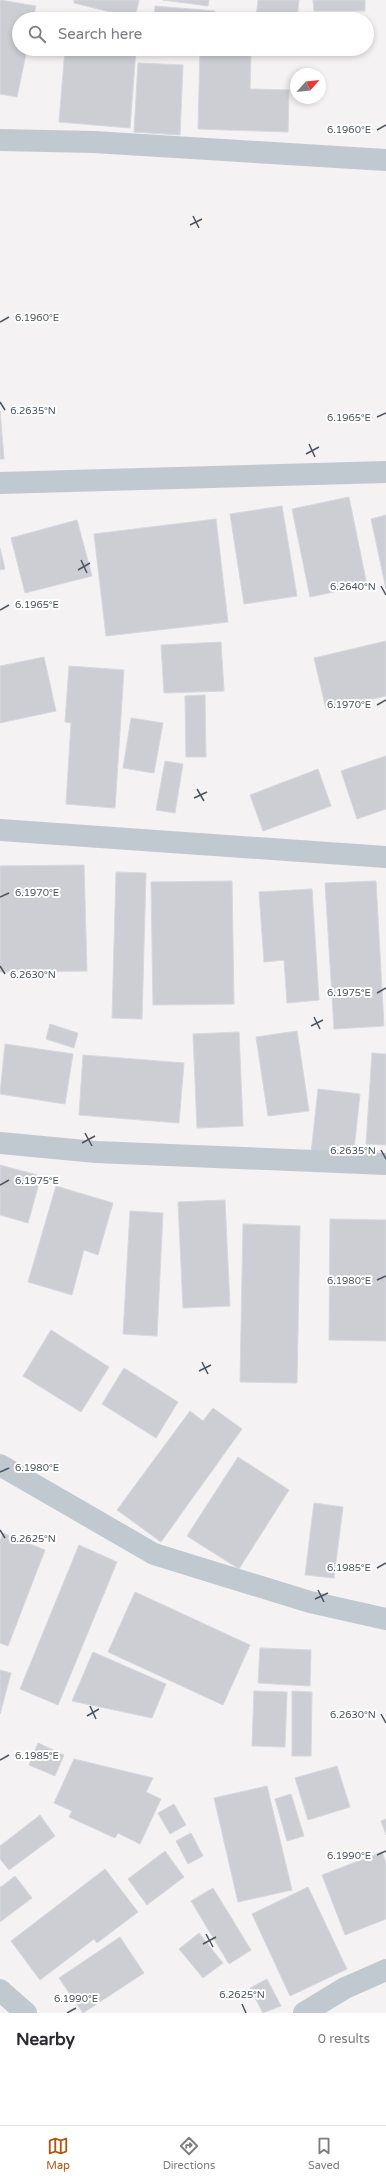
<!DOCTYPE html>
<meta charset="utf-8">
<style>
body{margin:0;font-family:"Varela Round",sans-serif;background:#f2f2f3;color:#2b2b33}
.compass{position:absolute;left:290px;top:68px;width:36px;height:36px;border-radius:50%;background:#fff;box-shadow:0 2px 6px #0003;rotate:63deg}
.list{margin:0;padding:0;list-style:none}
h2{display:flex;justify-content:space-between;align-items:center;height:52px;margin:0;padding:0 16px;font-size:17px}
h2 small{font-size:13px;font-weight:400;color:#7c7c81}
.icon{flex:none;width:22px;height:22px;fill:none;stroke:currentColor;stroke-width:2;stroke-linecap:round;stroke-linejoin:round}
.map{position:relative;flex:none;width:386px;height:2013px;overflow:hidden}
.search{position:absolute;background:#fff;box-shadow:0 2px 6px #0003;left:12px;right:12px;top:12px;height:44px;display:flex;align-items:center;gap:10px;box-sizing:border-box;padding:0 14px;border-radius:22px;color:#7c7c81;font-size:15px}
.sheet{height:112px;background:#fff}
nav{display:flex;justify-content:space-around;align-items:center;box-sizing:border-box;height:56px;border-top:1px solid #e1e1e2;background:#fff;font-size:11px;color:#7c7c81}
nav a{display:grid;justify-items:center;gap:2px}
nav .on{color:#b45309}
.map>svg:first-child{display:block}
.building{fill:#ccced4;stroke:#d6d8dd}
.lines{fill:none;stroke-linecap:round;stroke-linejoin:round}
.minor{stroke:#c0c8d0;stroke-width:22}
.ticks{fill:none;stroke:#49545f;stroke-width:1.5}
.ticks-label{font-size:10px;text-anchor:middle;fill:#49545f;stroke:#fff;stroke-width:4;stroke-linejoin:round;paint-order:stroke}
</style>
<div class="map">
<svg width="386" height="2013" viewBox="0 0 386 2013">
<rect width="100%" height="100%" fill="#f4f2f2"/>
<path class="building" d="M0 0 36 6 33 19H19V49H27L17 97 0 94Z
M74 0H139L135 18 74 3Z
M163 0H209L208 6Z
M258 0H299L297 19H256Z
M313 0H365V11H314Z
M155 6 215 11V19H154Z
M65 49H100V54H109V49H136L130 128 59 122Z
M200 49 251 51 250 89 289 90 288 132 198 129Z
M138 63 183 65 180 135 134 132Z
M0 411 4 459H0Z
M349 497 367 585 310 597 292 509Z
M282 506 297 596 244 604 230 514Z
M386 515V589L371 519Z
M216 519 228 622 106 636 94 534Z
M77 520 92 576 25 593 11 538Z
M0 548 5 569 0 570Z
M386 641V696L326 709 314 658Z
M221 642 224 691 164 693 161 645Z
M44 657 56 711 0 723V666Z
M69 666 124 670 115 808 66 804 71 723 65 722Z
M205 695 206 757H186L185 696Z
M131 718 163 723 154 773 123 768Z
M386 756V809L357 819 341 771Z
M165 761 183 764 175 813 156 810Z
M318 769 331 806 263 831 250 795Z
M84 865 87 971 0 972V866Z
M116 872 146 873 142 1019 112 1018Z
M232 881 234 1004 153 1005 151 882Z
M376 881 384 1026 334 1029 325 883Z
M312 889 319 1000 287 1003 284 960 264 962 259 892Z
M50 1024 78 1033 74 1048 46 1039Z
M297 1031 309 1111 268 1116 256 1037Z
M239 1032 243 1126 197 1128 193 1034Z
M5 1044 73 1054 65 1104 0 1094Z
M372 1053 386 1054V1145L366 1144Z
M83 1055 184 1063 179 1123 79 1115Z
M318 1089 360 1094 353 1159 311 1154Z
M0 1165 41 1176 28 1223 0 1215Z
M56 1186 113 1203 98 1255 84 1250 72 1295 28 1282Z
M225 1200 230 1306 183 1308 178 1202Z
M130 1211 163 1213 157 1336 123 1334Z
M330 1219 386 1220V1341L329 1340Z
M243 1224 300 1226 297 1383 240 1382Z
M51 1330 109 1367 81 1412 23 1376Z
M124 1368 178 1402 156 1438 102 1404Z
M213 1408 242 1429 161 1542 117 1510 190 1411 203 1421Z
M238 1457 289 1490 239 1569 187 1536Z
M314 1503 343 1507 334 1578 305 1575Z
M3 1533 45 1550 8 1646 0 1643V1541Z
M79 1545 117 1562 58 1705 20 1689Z
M135 1592 250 1645 223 1705 108 1652Z
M260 1648 311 1650 310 1686 258 1683Z
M93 1652 166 1684 152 1718 72 1701Z
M0 1670 11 1673 0 1714Z
M254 1691 287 1692 285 1747 252 1746Z
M292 1691 312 1692 311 1756H292Z
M38 1743 64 1755 55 1776 29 1765Z
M74 1759 153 1778 146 1792 161 1799 140 1844 118 1833 115 1838 69 1817 72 1811 54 1803Z
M337 1766 350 1807 308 1820 295 1778Z
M267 1786 292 1890 238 1902 214 1798Z
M291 1794 304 1836 287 1841 275 1799Z
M174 1804 186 1825 170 1834 158 1813Z
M40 1815 55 1836 9 1870 0 1859V1846Z
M386 1819V1835L381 1821Z
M191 1833 203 1856 188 1864 176 1841Z
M165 1851 184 1877 147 1905 128 1879Z
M382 1852 386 1863V1919L345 1935 322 1875Z
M105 1869 138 1912 97 1943 94 1939 40 1980 11 1941Z
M15 1876 32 1898 0 1922V1886L1 1887Z
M308 1887 347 1969 290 1996 252 1914Z
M213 1888 251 1950 229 1964 191 1901Z
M199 1933 223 1963 203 1978 179 1949Z
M120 1937 144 1973 83 2013 59 1978Z
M267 1979 281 2006 263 2013 250 1988Z"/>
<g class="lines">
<path class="minor" d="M0 140 94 142 386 160
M0 483 386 472
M0 830 386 857
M0 1143 96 1152 386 1164
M0 1465 154 1554 310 1602 386 1619
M0 1990 26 2013
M304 2013 345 1988 386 1970"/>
</g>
<path class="ticks" d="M377 130 386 125M193 216 199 228M190 225 202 219M0 322 9 317M0 402 5 410M377 417 386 413M309 444 315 457M306 454 319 447M81 560 87 573M78 570 90 563M381 586 386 595M0 610 9 605M377 705 386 700M197 789 204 801M194 798 207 792M0 897 9 893M0 966 5 974M377 993 386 988M314 1017 320 1029M311 1026 323 1020M85 1133 92 1146M82 1143 95 1136M381 1150 386 1159M0 1185 9 1180M377 1280 386 1276M202 1362 208 1374M199 1371 211 1365M0 1472 9 1468M0 1530 5 1538M377 1568 386 1563M318 1590 324 1602M315 1599 328 1593M90 1706 96 1719M381 1714 386 1723M87 1716 99 1709M0 1760 9 1755M377 1855 386 1851M206 1934 213 1947M203 1944 216 1937M242 2004 246 2013M67 2013 76 2008"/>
<g class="ticks-label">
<text x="349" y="133">6.1960°E</text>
<text x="37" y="321">6.1960°E</text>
<text x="33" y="414">6.2635°N</text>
<text x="349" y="421">6.1965°E</text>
<text x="353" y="590">6.2640°N</text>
<text x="37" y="608">6.1965°E</text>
<text x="349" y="708">6.1970°E</text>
<text x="37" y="896">6.1970°E</text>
<text x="33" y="978">6.2630°N</text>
<text x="349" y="996">6.1975°E</text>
<text x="353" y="1154">6.2635°N</text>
<text x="37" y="1184">6.1975°E</text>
<text x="349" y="1284">6.1980°E</text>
<text x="37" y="1471">6.1980°E</text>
<text x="33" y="1542">6.2625°N</text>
<text x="349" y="1571">6.1985°E</text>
<text x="353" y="1718">6.2630°N</text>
<text x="37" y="1759">6.1985°E</text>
<text x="349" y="1859">6.1990°E</text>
<text x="242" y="1998">6.2625°N</text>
<text x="76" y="2002">6.1990°E</text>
</g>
</svg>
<svg class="compass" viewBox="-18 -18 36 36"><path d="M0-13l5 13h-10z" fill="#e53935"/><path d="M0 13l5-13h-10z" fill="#7c7c81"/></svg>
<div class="search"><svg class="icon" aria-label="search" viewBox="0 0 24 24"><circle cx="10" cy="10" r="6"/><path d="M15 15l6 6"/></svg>Search here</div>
</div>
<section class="sheet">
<h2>Nearby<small>0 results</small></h2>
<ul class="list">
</ul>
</section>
<nav>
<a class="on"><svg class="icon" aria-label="map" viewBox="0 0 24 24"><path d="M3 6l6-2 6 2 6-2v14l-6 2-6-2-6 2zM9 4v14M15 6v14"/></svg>Map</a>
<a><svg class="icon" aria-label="directions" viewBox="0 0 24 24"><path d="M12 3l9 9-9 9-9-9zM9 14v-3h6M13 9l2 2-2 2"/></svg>Directions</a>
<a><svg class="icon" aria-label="saved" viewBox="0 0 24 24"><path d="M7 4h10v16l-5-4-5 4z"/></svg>Saved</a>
</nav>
